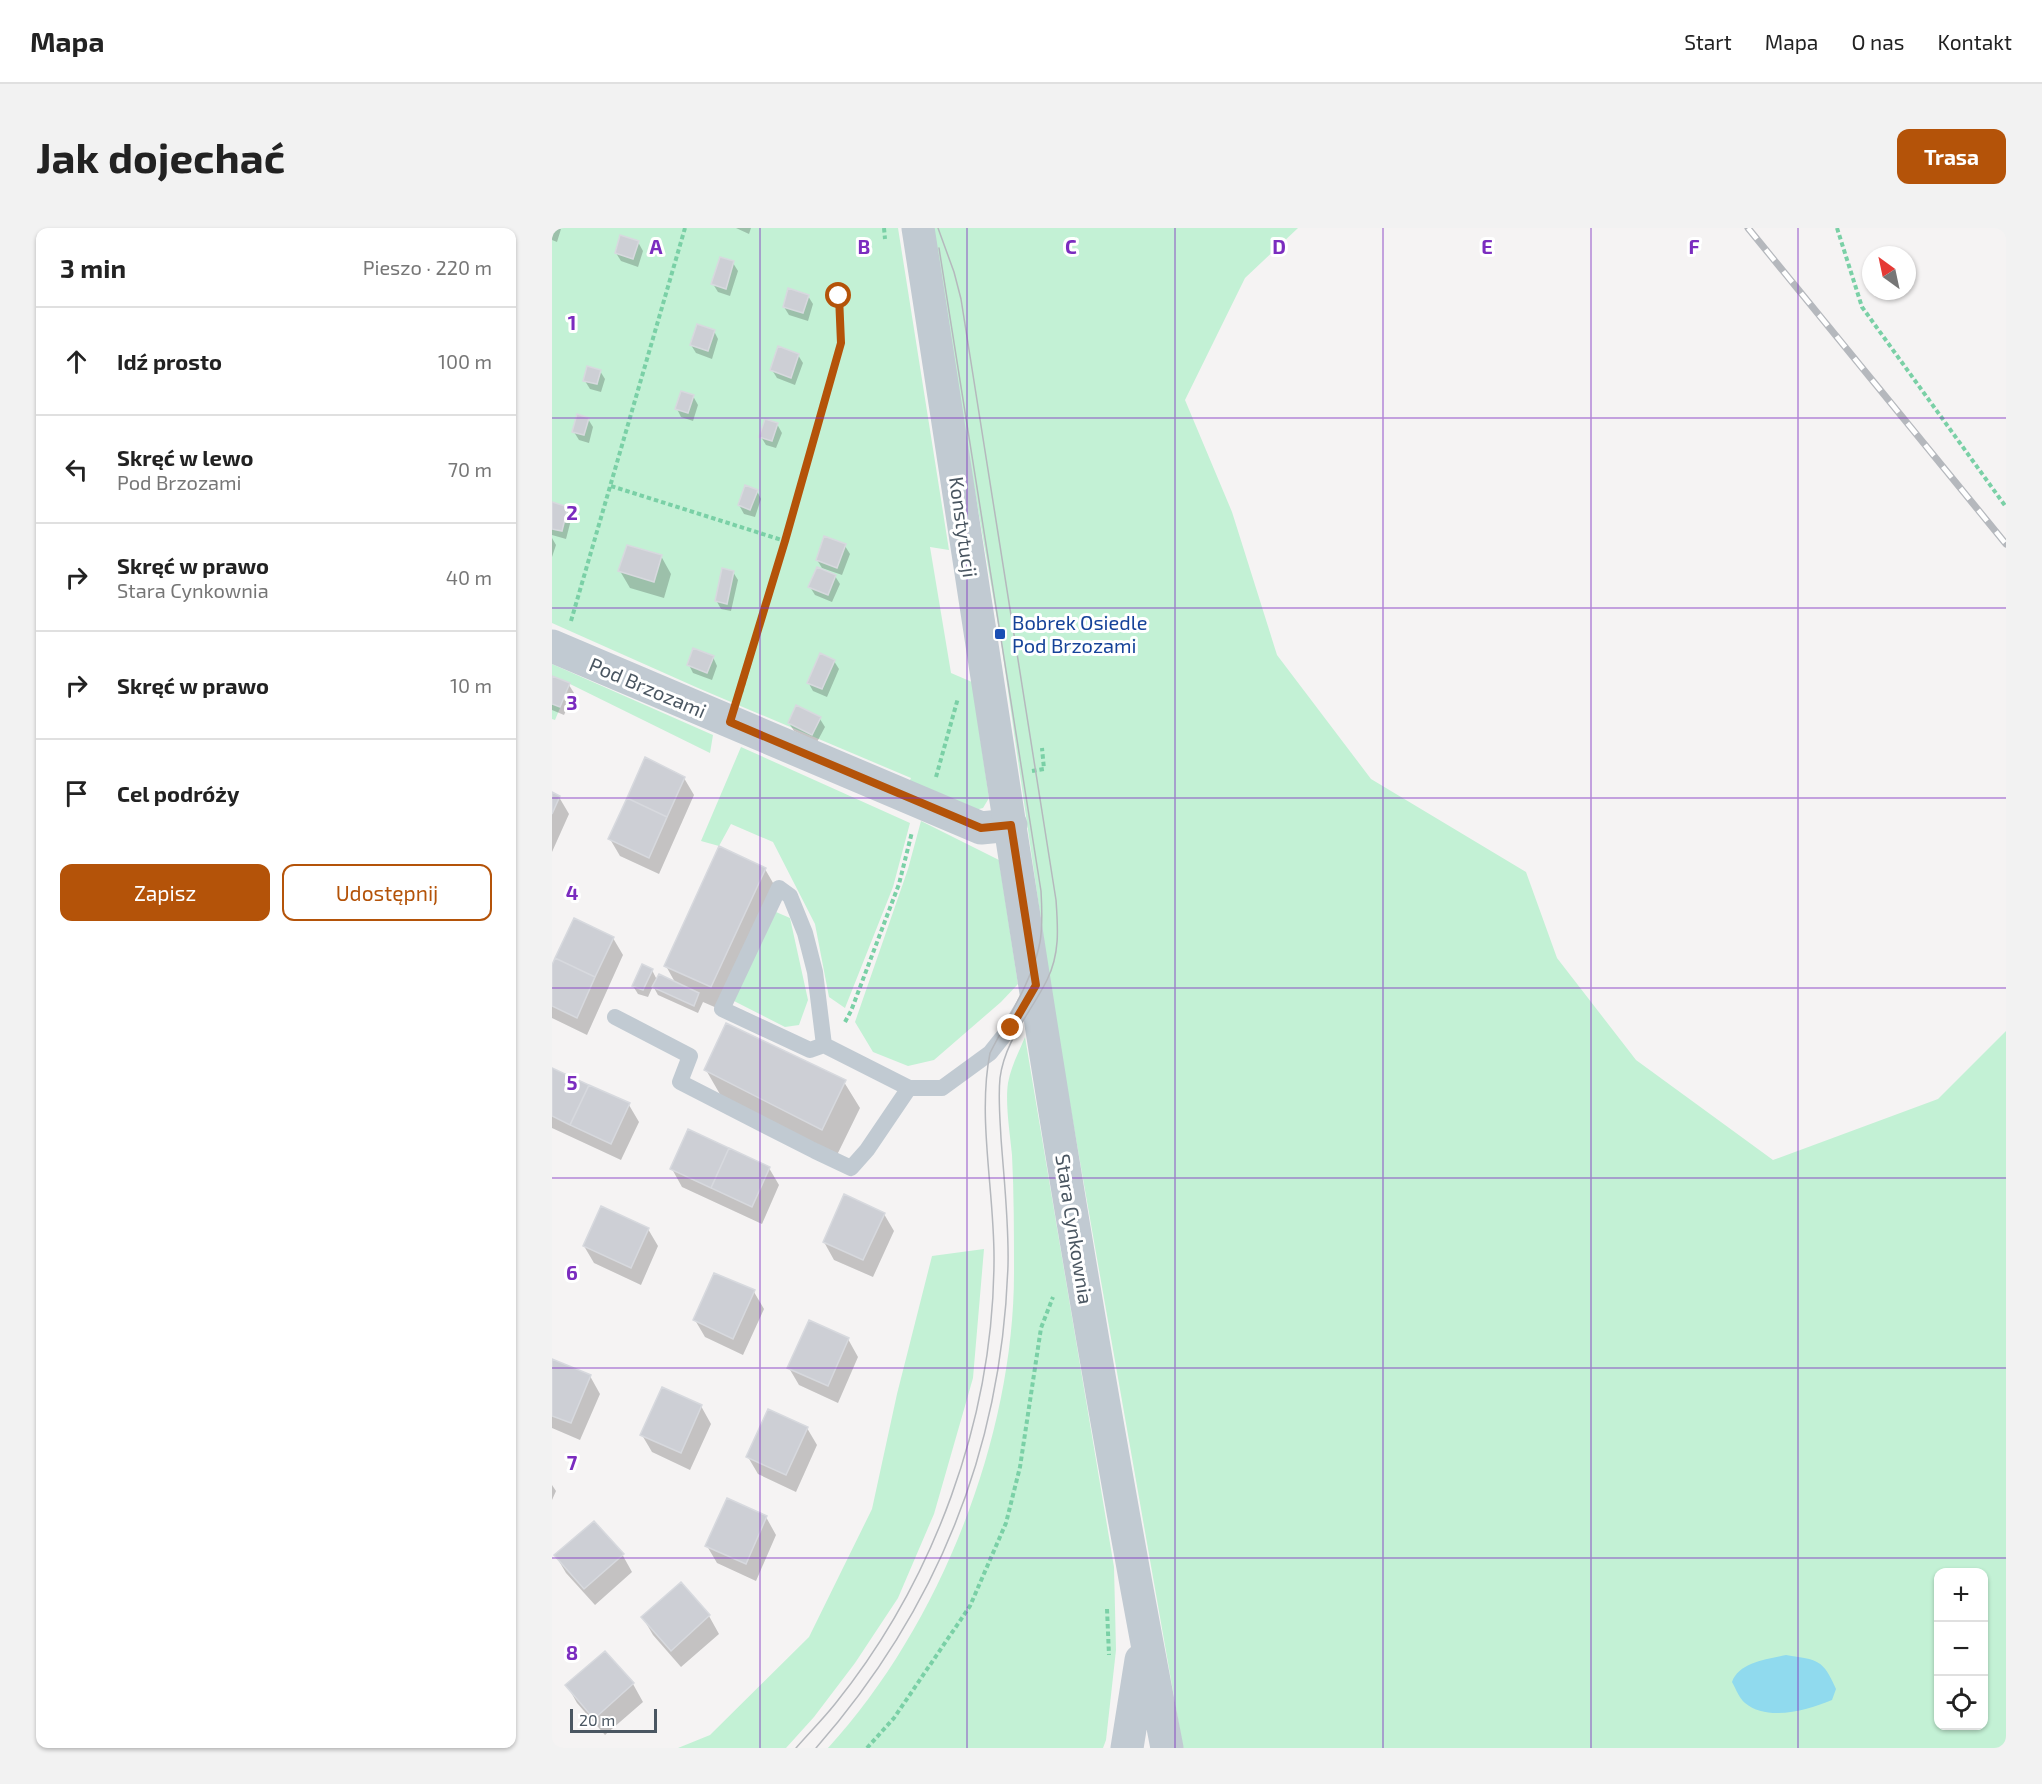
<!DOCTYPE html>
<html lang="pl">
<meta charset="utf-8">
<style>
body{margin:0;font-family:"Exo 2",sans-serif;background:#f2f2f2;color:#222}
.controls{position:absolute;right:18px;bottom:18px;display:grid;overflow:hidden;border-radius:12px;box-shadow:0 2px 4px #0004}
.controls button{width:54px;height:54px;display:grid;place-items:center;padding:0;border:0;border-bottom:2px solid #e0e0e0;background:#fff;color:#222;font:30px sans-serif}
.compass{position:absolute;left:1310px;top:18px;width:54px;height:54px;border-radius:50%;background:#fff;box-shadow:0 2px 4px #0004;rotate:327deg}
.scale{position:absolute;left:18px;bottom:15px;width:87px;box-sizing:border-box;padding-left:6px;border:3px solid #4a5661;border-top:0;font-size:16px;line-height:21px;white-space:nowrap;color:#4a5661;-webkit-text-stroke:4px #fff;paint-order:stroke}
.stop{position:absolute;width:18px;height:18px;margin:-14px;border:4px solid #b45309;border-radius:50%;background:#fff}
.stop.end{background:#b45309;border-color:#fff;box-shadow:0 2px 6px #0008}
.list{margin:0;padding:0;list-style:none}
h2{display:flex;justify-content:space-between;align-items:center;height:78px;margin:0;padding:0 24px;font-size:26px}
h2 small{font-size:20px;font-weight:400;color:#767676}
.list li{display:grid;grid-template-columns:39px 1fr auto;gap:18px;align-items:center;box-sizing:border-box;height:108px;padding:0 24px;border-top:2px solid #e0e0e0}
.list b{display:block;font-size:22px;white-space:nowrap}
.list p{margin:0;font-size:20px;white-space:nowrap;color:#767676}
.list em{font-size:20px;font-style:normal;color:#767676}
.actions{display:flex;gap:12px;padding:18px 24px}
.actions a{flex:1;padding:14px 0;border:2px solid #b45309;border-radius:12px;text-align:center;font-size:21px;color:#b45309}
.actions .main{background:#b45309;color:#fff}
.icon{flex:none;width:33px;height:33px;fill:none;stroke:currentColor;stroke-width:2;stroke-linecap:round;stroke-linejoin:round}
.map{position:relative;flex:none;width:1454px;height:1520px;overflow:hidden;border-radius:12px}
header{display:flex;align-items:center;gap:36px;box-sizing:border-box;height:84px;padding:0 30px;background:#fff;border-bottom:2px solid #e0e0e0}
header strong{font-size:28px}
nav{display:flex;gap:33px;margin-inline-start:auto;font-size:21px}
.intro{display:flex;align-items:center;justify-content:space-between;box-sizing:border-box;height:144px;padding:0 36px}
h1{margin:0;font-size:42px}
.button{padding:15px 27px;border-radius:12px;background:#b45309;color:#fff;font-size:21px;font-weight:700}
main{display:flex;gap:36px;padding:0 36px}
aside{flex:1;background:#fff;border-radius:12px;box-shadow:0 2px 4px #0004}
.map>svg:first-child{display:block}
.green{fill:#c3f1d5;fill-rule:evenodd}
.water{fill:#90daee}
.shadow{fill:#0003}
.building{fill:#cdcfd5;stroke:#d7d9de;stroke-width:1.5}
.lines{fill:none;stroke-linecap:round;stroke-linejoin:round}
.path{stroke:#7ad0a6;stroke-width:4;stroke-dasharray:4.5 3;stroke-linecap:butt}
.service{stroke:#c1cad2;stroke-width:16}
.minor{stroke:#c1cad2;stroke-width:33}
.tertiary{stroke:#c1cad2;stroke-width:33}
.tram{stroke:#b5b8bd;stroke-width:1.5}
.rail-casing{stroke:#b5b8bd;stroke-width:7}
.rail{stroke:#fff;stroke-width:4.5;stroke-dasharray:14;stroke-linecap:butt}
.route{stroke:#b45309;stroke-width:8}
.grid{fill:none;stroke:#7b2cbf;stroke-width:1.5;stroke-opacity:0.55}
.transit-dot{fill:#1a4fb4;stroke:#fff;stroke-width:2}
.labels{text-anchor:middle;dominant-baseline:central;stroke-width:6;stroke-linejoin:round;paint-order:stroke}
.street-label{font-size:20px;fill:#4a5661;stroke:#fff}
.transit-label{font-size:20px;fill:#164399;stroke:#fff;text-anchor:start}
.grid-label{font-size:20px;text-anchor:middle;font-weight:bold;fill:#7b2cbf;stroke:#fff;stroke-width:6;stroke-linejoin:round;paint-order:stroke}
</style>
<header>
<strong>Mapa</strong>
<nav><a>Start</a><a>Mapa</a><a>O nas</a><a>Kontakt</a></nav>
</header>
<div class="intro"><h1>Jak dojechać</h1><a class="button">Trasa</a></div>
<main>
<aside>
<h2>3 min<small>Pieszo · 220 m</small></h2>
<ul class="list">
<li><svg class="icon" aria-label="ahead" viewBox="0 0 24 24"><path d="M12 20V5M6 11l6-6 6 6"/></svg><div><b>Idź prosto</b></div><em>100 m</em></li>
<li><svg class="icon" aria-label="left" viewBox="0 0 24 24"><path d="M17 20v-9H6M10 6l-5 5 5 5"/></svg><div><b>Skręć w lewo</b><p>Pod Brzozami</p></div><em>70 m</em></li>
<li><svg class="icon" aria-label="right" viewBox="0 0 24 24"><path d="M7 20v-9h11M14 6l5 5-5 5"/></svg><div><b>Skręć w prawo</b><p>Stara Cynkownia</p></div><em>40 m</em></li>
<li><svg class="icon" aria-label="right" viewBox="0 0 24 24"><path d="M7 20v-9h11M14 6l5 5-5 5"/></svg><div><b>Skręć w prawo</b></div><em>10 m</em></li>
<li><svg class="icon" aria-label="arrive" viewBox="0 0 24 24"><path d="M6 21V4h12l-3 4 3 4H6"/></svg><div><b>Cel podróży</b></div></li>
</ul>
<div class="actions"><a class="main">Zapisz</a><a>Udostępnij</a></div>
</aside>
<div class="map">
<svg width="1454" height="1520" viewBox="0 0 1454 1520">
<rect width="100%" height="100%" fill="#f5f3f3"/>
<path class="green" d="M0 0H346L397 322 378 319 399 445 420 454 437 570 431 580 411 585 355 558 359 550 146 460 0 395Z
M380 0H746L693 50 633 172 680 284 725 427 819 551 974 644 1005 730 1084 832 1221 932 1386 871 1454 803V1520H631L504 797 449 414 395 103ZM1386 1344H1432V1498H1386Z
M0 436 161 507 158 525 18 456 3 492 0 491Z
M189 519 358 595 341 659 293 780 277 769 263 696 221 614 179 596 167 618 149 613Z
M369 593 447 632 466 756 449 774 382 832 356 838 321 824 303 794 356 641Z
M224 684 238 690 256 772 247 797 233 799 180 772Z
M473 809 562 1339 564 1422 554 1512 551 1520H276C387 1399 462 1210 462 1045 462 1006 462 966 460 927 458 905 453 876 456 855 459 838 467 824 473 809Z
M432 1021 421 1150 382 1286 346 1370 303 1435 262 1489 234 1520H126L158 1507 257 1409 320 1281 345 1166 380 1028Z"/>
<path class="water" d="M1234 1427C1266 1432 1271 1431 1284 1461L1280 1472C1256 1482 1216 1494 1193 1475 1187 1470 1184 1461 1180 1454 1187 1434 1216 1431 1234 1427Z"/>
<path class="shadow" d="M0 0 9 1 5 14 0 12Z
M184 0H199L197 6Z
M86 14 91 23 86 39 69 33 64 25Z
M181 35 186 43 178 68 166 64 161 56Z
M256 68 261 76 256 93 237 87 232 79Z
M162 103 166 111 160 131 144 125 139 117Z
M246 127 251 135 243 157 225 150 220 142Z
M48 143 53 151 49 164 38 161 33 153Z
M141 168 146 177 141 193 129 189 125 181Z
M36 191 41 199 37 215 27 212 22 204Z
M225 196 230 205 224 220 214 217 209 209Z
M205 263 209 271 203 289 192 286 187 277Z
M0 276 15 280 20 288 14 311 0 307Z
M0 310 4 317 0 329Z
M273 310 293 318 298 326 290 347 270 340 265 332Z
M109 328 119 346 112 370 78 360 68 343Z
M181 344 186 352 179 383 169 381 164 372Z
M283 348 288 356 280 374 263 367 258 359Z
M161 429 165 438 160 452 141 445 137 437Z
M282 433 287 441 275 469 261 463 256 454Z
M0 449 17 457 22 465 12 487 0 482Z
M268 491 273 499 265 514 242 503 237 495Z
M132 550 142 567 107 646 68 628 58 611Z
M0 566 7 569 17 586 0 624Z
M213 641 228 667 174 784 151 774 146 785 106 767 101 758 96 769 86 766 81 758 100 742 105 752 124 756 114 738Z
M61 710 71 727 35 807 0 790V741Z
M0 842 77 877 87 894 69 932 0 900Z
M154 842 292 854 308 880 285 927 169 868Z
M217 940 227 957 210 996 130 959 120 941Z
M332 986 342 1003 321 1049 282 1032 272 1014Z
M96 1001 106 1018 89 1057 42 1035 32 1018Z
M202 1064 212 1081 191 1127 153 1109 143 1092Z
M296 1111 306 1129 286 1175 247 1157 237 1140Z
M0 1132 38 1148 48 1166 28 1212 0 1200Z
M149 1178 159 1196 138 1242 100 1224 90 1207Z
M255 1200 265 1217 244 1264 206 1246 196 1229Z
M0 1257 4 1263 0 1272Z
M214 1289 224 1307 204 1353 165 1335 155 1318Z
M70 1326 80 1344 43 1377 14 1345 4 1328Z
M129 1357 157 1388 167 1406 129 1439 101 1407 91 1390Z
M52 1425 81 1456 91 1474 53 1507 25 1475 15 1457Z"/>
<path class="building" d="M68 7 87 13 81 31 63 25Z
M168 29 182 33 174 61 159 56Z
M236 60 257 67 251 85 231 79Z
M145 96 163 102 156 123 138 117Z
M226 118 247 126 239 150 218 142Z
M35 138 49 142 45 156 31 153Z
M129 163 142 167 136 185 123 181Z
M25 186 37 190 32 207 20 204Z
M213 191 226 195 220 213 207 209Z
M193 257 206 262 198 282 186 277Z
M0 274 16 279 10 303 0 301Z
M272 308 294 316 285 340 264 332Z
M75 317 110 327 102 354 66 343Z
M265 339 284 347 276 367 256 359Z
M170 340 182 343 175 376 163 373Z
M141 420 162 428 155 445 135 437Z
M268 425 283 432 270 461 255 455Z
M0 448 18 455 8 479 0 476Z
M244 477 269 489 260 507 236 495Z
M93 529 133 549 115 589 75 570Z
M0 564 8 568 0 586Z
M75 570 115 589 97 630 56 611Z
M167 618 214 640 159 759 112 738Z
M22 690 62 709 43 749 3 730Z
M3 730 43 749 25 790 0 778V737Z
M90 736 101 741 91 762 80 758Z
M107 746 147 765 142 778 100 759Z
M174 795 294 852 270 902 152 842Z
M0 840 37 857 18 897 0 888Z
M37 857 78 875 59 916 18 897Z
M136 901 177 920 159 960 118 941Z
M177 920 218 939 200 979 159 960Z
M292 966 333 985 311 1032 271 1014Z
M49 978 97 1000 79 1040 31 1018Z
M162 1045 203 1062 181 1111 141 1092Z
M257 1092 297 1110 276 1158 235 1140Z
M0 1131 39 1147 19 1195 0 1188Z
M110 1159 150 1177 129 1225 88 1207Z
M216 1181 256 1199 234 1247 194 1229Z
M175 1270 215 1288 194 1336 153 1318Z
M42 1293 72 1326 32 1361 2 1327Z
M129 1354 158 1387 119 1423 89 1389Z
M53 1423 82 1455 42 1491 13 1457Z"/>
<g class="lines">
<path class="path" d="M332 0 333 11
M1285 0 1310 79 1454 279
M59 258 233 313
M19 393 133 0
M189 465 289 115 287 68
M480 543 492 541 490 520
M384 549 406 470
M293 794 299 783 347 656 360 604
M555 1381 557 1427
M315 1520 342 1490 418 1378 454 1295 468 1239 489 1100 501 1069"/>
<path class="service" d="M63 789 138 828 128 854 263 923 299 940 315 922 357 860
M272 817 258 822 170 781 227 660 238 668 253 705 263 744 272 817 357 860H390L438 825 458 800 480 763"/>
<path class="minor" d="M0 418 429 600 459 597"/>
<path class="tertiary" d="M366 0C445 507 517 1016 615 1520
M575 1520 589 1432"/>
<path class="tram" d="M244 1520C257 1505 271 1491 283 1476 382 1353 441 1192 442 1034 443 967 425 890 438 825 455 791 481 752 488 714 491 697 490 680 489 663L387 20
M264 1520C384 1383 450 1221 456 1037 457 995 452 952 449 910 448 890 446 870 448 850 453 812 478 786 495 752 508 726 506 700 504 672L409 71 402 44 386 0"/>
<g class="rail-casing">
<path id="rail" d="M1196 0 1454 316"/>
</g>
<use href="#rail" class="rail"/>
</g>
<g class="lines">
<path class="route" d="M287 68 289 115 233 313 178 494 429 600 459 597 484 757 459 800"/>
</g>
<path class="grid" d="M208 0V1520M415 0V1520M623 0V1520M831 0V1520M1039 0V1520M1246 0V1520M0 190H1454M0 380H1454M0 570H1454M0 760H1454M0 950H1454M0 1140H1454M0 1330H1454"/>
<rect class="transit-dot" x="442" y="400" width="12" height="12" rx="3"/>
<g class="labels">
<g class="street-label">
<text transform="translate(412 299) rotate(82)">Konstytucji</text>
<text transform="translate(96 459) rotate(23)">Pod Brzozami</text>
<text transform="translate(523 1001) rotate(81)">Stara Cynkownia</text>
</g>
<g class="transit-label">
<text x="460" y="394">Bobrek Osiedle<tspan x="460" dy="23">Pod Brzozami</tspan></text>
</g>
</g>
<g class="grid-label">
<text x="104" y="26">A</text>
<text x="312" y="26">B</text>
<text x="519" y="26">C</text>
<text x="727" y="26">D</text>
<text x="935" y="26">E</text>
<text x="1142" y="26">F</text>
<text x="20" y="102">1</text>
<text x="20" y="292">2</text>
<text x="20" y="482">3</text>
<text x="20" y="672">4</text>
<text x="20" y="862">5</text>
<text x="20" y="1052">6</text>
<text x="20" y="1242">7</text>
<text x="20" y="1432">8</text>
</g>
</svg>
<div class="controls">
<button>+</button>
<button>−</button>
<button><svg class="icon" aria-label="locate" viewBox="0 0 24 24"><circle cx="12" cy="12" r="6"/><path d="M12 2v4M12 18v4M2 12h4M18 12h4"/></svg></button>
</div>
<svg class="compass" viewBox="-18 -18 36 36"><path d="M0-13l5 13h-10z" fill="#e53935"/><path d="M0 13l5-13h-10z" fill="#767676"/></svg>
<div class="scale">20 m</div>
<div class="stop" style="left:287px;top:68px"></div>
<div class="stop end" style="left:459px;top:800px"></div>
</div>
</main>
